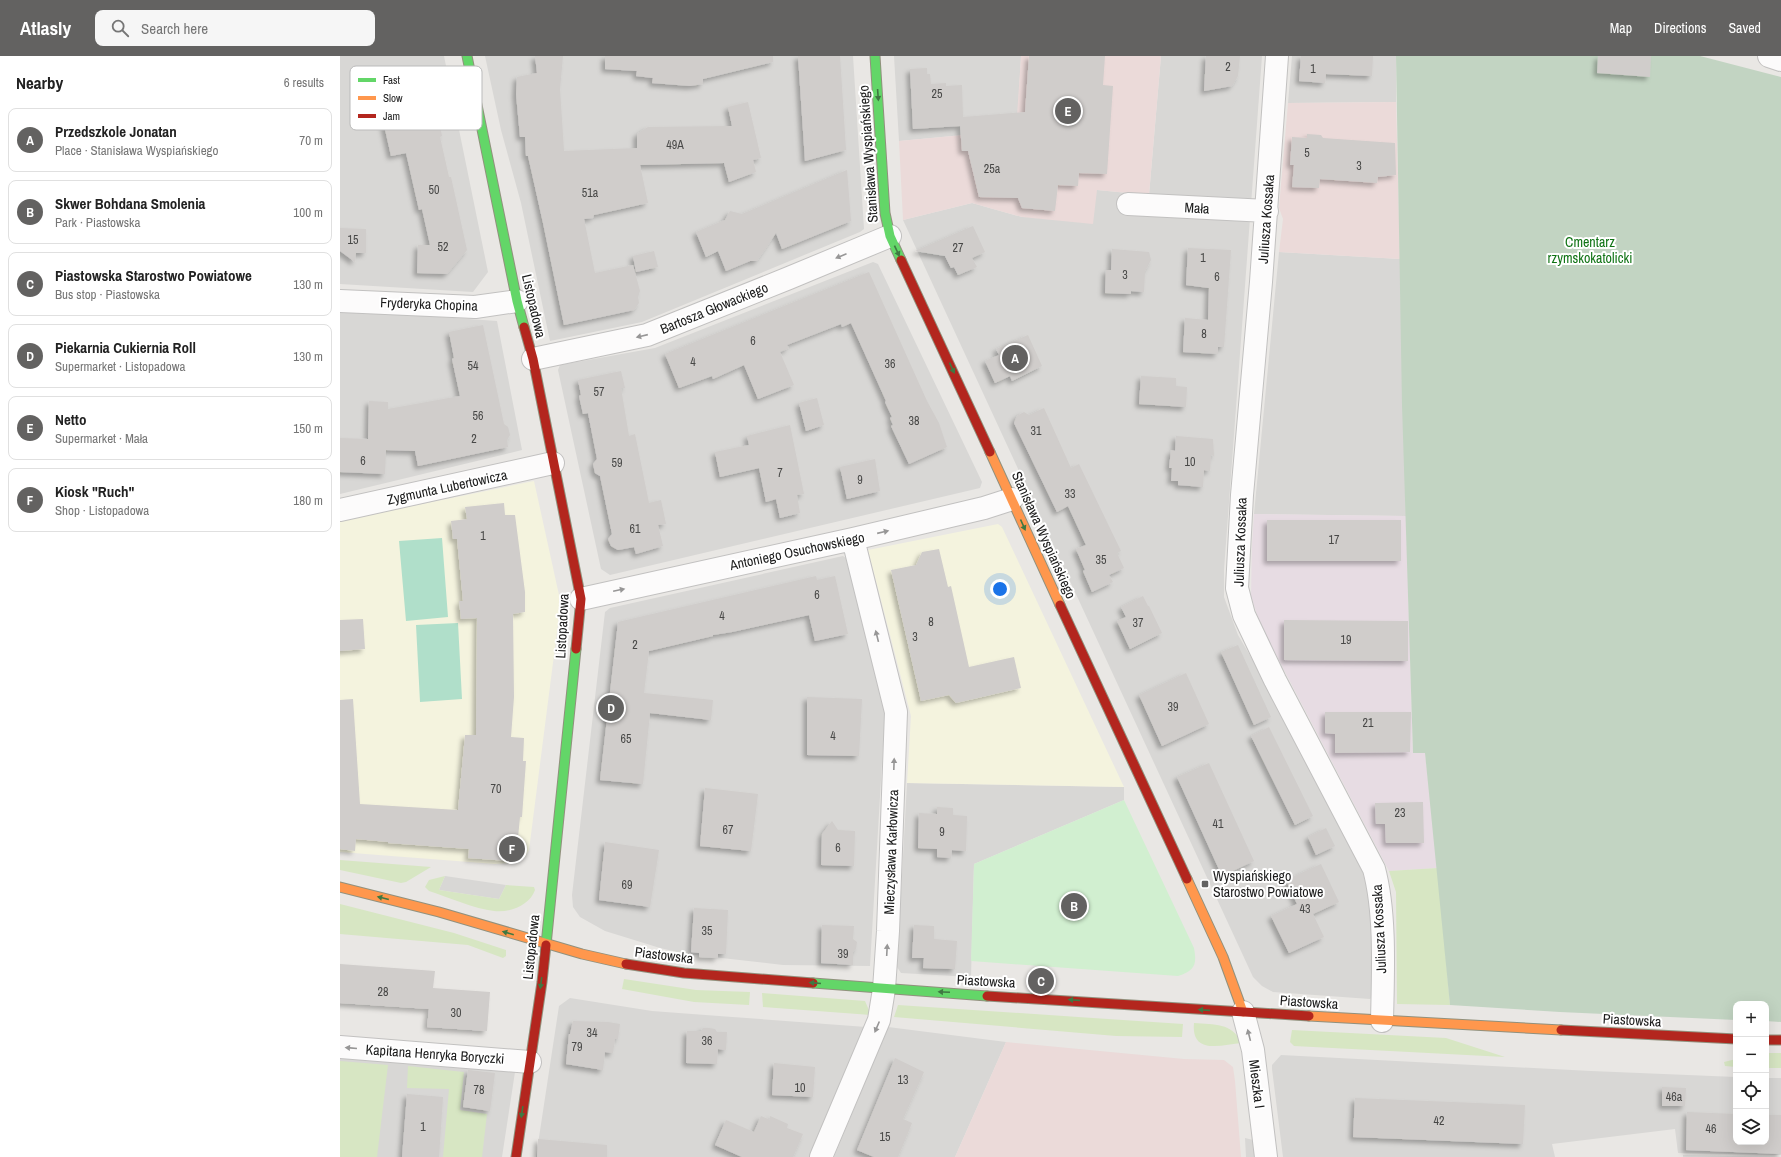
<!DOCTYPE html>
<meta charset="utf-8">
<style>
body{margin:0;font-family:"Archivo Narrow",sans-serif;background:#f6f6f6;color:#222}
.controls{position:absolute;right:12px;bottom:12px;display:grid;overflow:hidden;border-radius:8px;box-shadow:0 4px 16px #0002}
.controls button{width:36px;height:36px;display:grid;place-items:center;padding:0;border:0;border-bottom:1px solid #e0e0e0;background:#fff;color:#222;font:20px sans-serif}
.you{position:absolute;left:660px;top:533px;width:14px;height:14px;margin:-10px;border:3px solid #fff;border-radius:50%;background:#1a73e8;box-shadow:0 0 0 6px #1a73e833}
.badge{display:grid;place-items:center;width:26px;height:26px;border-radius:50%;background:#636261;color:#fff;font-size:13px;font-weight:700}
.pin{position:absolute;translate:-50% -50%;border:2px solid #fff;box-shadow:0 1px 4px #0006}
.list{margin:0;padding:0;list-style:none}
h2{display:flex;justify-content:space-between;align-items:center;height:52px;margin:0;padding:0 16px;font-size:17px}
h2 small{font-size:13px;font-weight:400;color:#767676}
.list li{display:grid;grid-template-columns:26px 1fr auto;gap:12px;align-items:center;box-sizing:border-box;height:64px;margin:0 8px 8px;padding:0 8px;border:1px solid #e0e0e0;border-radius:8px}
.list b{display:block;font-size:15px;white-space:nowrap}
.list p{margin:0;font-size:13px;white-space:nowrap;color:#767676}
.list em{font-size:13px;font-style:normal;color:#767676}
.icon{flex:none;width:22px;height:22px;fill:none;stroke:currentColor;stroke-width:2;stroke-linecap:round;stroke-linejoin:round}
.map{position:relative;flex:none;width:1441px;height:1101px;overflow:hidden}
header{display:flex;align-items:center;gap:24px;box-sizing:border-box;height:56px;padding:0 20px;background:#636261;color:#fff}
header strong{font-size:19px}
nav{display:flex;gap:22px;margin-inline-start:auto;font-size:14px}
.search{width:280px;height:36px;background:#f6f6f6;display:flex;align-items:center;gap:10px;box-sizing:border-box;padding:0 14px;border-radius:8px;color:#767676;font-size:15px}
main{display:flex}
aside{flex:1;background:#fff}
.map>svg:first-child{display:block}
.residential{fill:#d8d7d5}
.commercial{fill:#ebdad9}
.industrial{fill:#e7dce3}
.education{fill:#f4f3de}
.grass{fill:#d7e6c3}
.cemetery{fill:#c2d4c2}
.park{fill:#d1efd0}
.pitch{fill:#b0dfca}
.building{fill:#d0cdcb;filter:url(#shadow)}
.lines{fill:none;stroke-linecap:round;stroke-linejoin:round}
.street-casing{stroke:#c2c1c0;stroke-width:24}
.fast-casing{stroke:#91917d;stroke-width:11}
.slow-casing{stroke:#91917d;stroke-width:11}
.jam-casing{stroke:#91917d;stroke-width:11}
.street{stroke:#fcfbfb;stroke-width:22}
.fast{stroke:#63d668;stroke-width:9}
.slow{stroke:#ff974d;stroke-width:9}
.jam{stroke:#b3261e;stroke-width:9}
.oneway{fill:#3f7842}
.oneway2{fill:#979696}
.poi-dot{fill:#636261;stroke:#fff;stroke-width:1.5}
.labels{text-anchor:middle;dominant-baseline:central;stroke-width:4;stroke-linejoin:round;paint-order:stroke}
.number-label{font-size:12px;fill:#484847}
.street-label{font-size:14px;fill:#1b1b1b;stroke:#fff}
.park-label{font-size:14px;fill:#0f7314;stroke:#fff}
.poi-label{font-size:14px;fill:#1b1b1b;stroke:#fff;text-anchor:start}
.key{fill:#fff;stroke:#bbb;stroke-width:1}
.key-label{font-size:11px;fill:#1b1b1b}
</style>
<header>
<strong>Atlasly</strong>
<div class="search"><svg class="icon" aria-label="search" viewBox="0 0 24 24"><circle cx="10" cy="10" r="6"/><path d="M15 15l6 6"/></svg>Search here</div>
<nav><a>Map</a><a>Directions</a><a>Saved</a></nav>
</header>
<main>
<aside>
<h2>Nearby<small>6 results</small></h2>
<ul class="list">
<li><span class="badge">A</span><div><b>Przedszkole Jonatan</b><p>Place · Stanisława Wyspiańskiego</p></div><em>70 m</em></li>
<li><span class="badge">B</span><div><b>Skwer Bohdana Smolenia</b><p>Park · Piastowska</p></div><em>100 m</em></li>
<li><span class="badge">C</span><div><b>Piastowska Starostwo Powiatowe</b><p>Bus stop · Piastowska</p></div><em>130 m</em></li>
<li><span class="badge">D</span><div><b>Piekarnia Cukiernia Roll</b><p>Supermarket · Listopadowa</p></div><em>130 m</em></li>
<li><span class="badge">E</span><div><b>Netto</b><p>Supermarket · Mała</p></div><em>150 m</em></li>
<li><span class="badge">F</span><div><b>Kiosk &quot;Ruch&quot;</b><p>Shop · Listopadowa</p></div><em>180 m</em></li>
</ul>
</aside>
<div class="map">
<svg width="1441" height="1101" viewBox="0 0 1441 1101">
<defs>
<filter id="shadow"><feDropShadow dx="-3.5" dy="3.5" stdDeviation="2" flood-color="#0004"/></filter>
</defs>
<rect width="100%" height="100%" fill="#e9e7e4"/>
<path class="residential" d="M0 0H104L148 216 133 236 0 228Z
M145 0H513L524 173 520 176 302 266 210 285 181 147 161 74Z
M554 0H681L677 74 559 85Z
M821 0H922L884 514V541L898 579 932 637 1022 814 1030 842 1033 940 1030 943 933 936 922 930 913 921 563 164 632 147 682 161 757 134 809 139Z
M952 0H1056V46L948 47Z
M939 196 1060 203 1066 460 914 458Z
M533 206 538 208 642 426 640 432 270 519 261 513 218 314 220 309 315 292Z
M0 254 157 265 182 394 0 438Z
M503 500 506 502 545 656 530 910 443 909 346 898 320 892 265 875 240 861 233 851 232 839 265 556 270 552Z
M567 727 784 731V744L634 808 631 921 561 917 557 911Z
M105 820 166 829 159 843 99 834Z
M230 942 312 955 526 971 470 1101H196L219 950Z
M548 971 666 986 615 1101H494Z
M941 999 1251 1015 1396 1021V1086H1426V1022H1441V1099L1338 1097 1335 1073 1212 1088 1215 1101H943L932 1013V1009Z
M0 1002 175 1016 162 1101H0Z
M905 1082 917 1085 918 1101H906Z
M1343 1099 1441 1101H1343Z"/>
<path class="commercial" d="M681 0H821L809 139 757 134 753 168 682 161 632 147 563 164 559 85 676 74Z
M1056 46 1060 203 939 196 943 163 939 152 948 47Z
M666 986 844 1003 884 1004 893 1011 895 1025 901 1101H615Z"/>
<path class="industrial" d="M914 458 1066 460 1073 697H1085L1098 812 1049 815 920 568 911 540 912 490Z"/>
<path class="education" d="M194 425 219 539V560L189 794 185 801 172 807 155 808 0 796V465Z
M658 468 662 471 784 731 567 727 571 660 528 494Z"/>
<path class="grass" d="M0 804 91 811 66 826 61 827 0 814Z
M1098 812 1110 949 1057 948 1056 836 1049 815Z
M105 820 99 834 159 843 166 829 194 831 195 834C190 849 170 857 154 855 135 853 108 841 89 835L85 831 89 824Z
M0 848 114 877 166 894V900L163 902 128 889 0 878Z
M284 923 356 934 410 936 409 949 354 946 282 933Z
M422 937 525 945 531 959 423 951Z
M558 949 843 968 842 981 776 980 554 961Z
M854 967C875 969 891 966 902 987 881 989 851 999 854 967Z
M952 974 1106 982 1165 1001 954 990 950 986Z
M1426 997H1441V1012H1426Z
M1396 1003V1011L1385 1010 1384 1006Z
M0 1005 48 1009 37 1101H0Z
M68 1010 124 1016 120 1054 147 1058 142 1101H103L109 1033 67 1032Z"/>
<path class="cemetery" d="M1056 0H1360L1441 21V966L1426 965V948H1396V964L1220 956 1110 949 1085 697H1073L1062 349Z"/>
<path class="park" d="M784 744 854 892C857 909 855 914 838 920L631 905 634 808Z"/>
<path class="pitch" d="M102 482 108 561 66 565 59 485Z
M118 567 122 643 80 646 76 569Z"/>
<path class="building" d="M195 0H223L220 33 224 95 297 92V78L308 71 392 70 388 51 408 46 421 102 413 104 416 116 389 126 384 107 300 109 308 147 254 159 253 162 244 163 255 217 293 209 300 235 298 241 299 247 294 254 224 269 203 167 188 100H186L185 81H180L176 38 177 21 197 17Z
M265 0H433V6L363 23V28L350 30 312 27 313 22 296 20 297 15 265 13Z
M458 0H500L506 94 465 105Z
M689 0H765L763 29 773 30 767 118 739 117 738 130 718 129 715 155 682 152 678 142 639 141 628 95H622L620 70 573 73 570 13 587 12V18H590L591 28 606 27V30L622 29 623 61 685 56Z
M866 0H900L898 20 892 30 864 35Z
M961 0H1033L1032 20 986 18 985 27 959 25Z
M1258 0H1311L1310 21 1257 17Z
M93 40 96 57 98 56 101 68 100 70 102 80 100 81 109 121H111L127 194 107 218 77 217 78 189H90L82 153 79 154 66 97 51 100 39 47 53 43 55 44 60 43V46Z
M967 78 981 79 983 82 1055 87 1056 119 1038 121 1037 127 980 123 979 132 952 131 954 109H950L952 81 967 82Z
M507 114 511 165 442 193 436 177 417 205H410L386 215 378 195 366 201 356 176 385 164 390 155 402 158Z
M633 170 645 196 632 202 637 211 618 219 614 211 611 212 605 200 575 195Z
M0 172 26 173V197H16L15 206 0 195Z
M848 192 891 194 884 291H878V298L843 296 845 262 868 264 869 232 846 229Z
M772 193 809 196 811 204 805 215 804 236 791 235V238L765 237 766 214H771Z
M314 195 318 211 296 216 293 200Z
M529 216 587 345 599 367 607 391 569 408 551 370 553 369 550 362 552 361 545 346 546 345 511 267 502 271 501 268 447 289 449 292 440 296 454 329 418 343 404 309 373 323 372 320 339 332 325 298Z
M143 269 164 368 168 371 170 379 167 384 168 391 78 410 75 395 46 394 45 418 0 416V382L28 383 29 345 48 346V353L120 340 112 303 114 302 109 276Z
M688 279 702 310 672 325 670 320 655 327 645 305 659 299 656 293Z
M281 315 285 332H281L289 380 295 378 309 447 321 444 326 468 318 469 323 490 296 498 294 491 278 494 271 490 268 483 272 478 260 420 255 417 253 408 257 403 248 357 243 358 239 340 241 339 238 324Z
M801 320 836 322V330L847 331 846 351 799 348Z
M477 342 484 369 466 375 459 347Z
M704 352 731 412 739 408 781 495 777 497 784 512 769 519 773 526 752 536 743 515 745 514 736 493 746 489 728 450 717 456 674 367 677 360 684 356 689 359Z
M450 369 464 438 457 439 460 457 440 462 436 443 426 446 419 412 380 421 375 396 409 389 407 380Z
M836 380 873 383 874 400 871 399 870 415 864 414 863 431 838 429V425H831L832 412H829L831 394 835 395Z
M535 403 540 435 507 443 500 411Z
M164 447 165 459H175L185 536V556L173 558 174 641 171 681 184 682 183 705H186L182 761H180L177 792 169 805 128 802 129 793 48 787V786L16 783 15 795 0 793V644L13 643 20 748 118 754 125 679H136L137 562 121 563 119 545H123L117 483H113L111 465 127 463 125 451Z
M927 464H1061V505H927Z
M599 493 608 531 611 530 629 611 674 601 681 632 616 647 609 639 581 645 551 514 576 509 582 496Z
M476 520 477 524 495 520 508 578 475 585 469 559 392 576 373 579V580L309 595 304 637 373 644 371 664 310 657 303 728 260 724 278 566Z
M803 540 808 550H809L822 577 790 593 777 565 786 561 781 551Z
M23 563 25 593 0 595V564Z
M944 564 1068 565V605L944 604Z
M898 589 931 661 914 669 881 596Z
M846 617 869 668 822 690 799 639Z
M467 641 522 643 519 700 467 699Z
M985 656H1071L1070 696 995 697V678L985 677Z
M929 671 973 760 955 769 911 680Z
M869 707 914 805 882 820 837 721Z
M365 732 418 738 411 795 360 790Z
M1083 746 1084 787H1046L1045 768H1036L1035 747Z
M597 751 613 752V759L627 760 626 795 612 794 611 802 597 801V793L578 792 579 757 597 758Z
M492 765 498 774 515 775 514 810 481 809 482 778Z
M986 772 995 790 976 799 968 781Z
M265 786 319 794 310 851 259 844Z
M981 808 999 846 973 858 984 881 949 897 931 860 957 848 946 824Z
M354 852 388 854 386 898H378V902L359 901V897L351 896Z
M482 869 514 870 513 883 517 886 516 893 513 896V909L481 907Z
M574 869 594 870V883L617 885 615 913 583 912 584 902H572Z
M0 908 95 915 93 932 150 936 147 975 87 971 89 953 0 947Z
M233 965 268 966 280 968 278 983H275L273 997 265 996 263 1014 226 1008 229 978H230Z
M363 972H369L375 973 377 976H387L386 994 378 993 377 1008 346 1007 347 975H361Z
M555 1002 584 1016 563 1063 572 1067 558 1101H534L517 1094Z
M434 1007 475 1011 473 1041 432 1039Z
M128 1014 155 1017 150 1055 123 1051Z
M1322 1031 1346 1032 1345 1050H1322Z
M67 1038 103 1041 99 1101H62Z
M1015 1042 1185 1049 1183 1088 1013 1081Z
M1347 1056 1396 1058V1086H1426V1059H1441V1098L1346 1094Z
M421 1060 430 1064V1060L448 1068 447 1072 463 1078 453 1101H402L375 1089 386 1064 414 1076Z
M198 1083 267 1089V1101H197Z"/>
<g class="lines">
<g class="street-casing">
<path id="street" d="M937 0 921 226 902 439 897 532 904 559 935 624 1034 813C1046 858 1043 917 1042 965
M1429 0 1441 4
M788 148 927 155
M0 245 135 251 177 245
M193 303 307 279 449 222 550 180
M0 454 213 407
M241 543 513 483 644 452 672 443
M903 956 913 994 926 1101
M0 991 190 1006
M481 1101 539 964 544 933 548 875 556 656 513 483"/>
</g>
<g class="fast-casing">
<path id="fast" d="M127 0 177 245 184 271
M535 0 545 157 550 180 561 204
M206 889 236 593
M473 927 647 940"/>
</g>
<g class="slow-casing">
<path id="slow" d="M650 396 720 549
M847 823 883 901 903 956
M0 831 99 856 242 898 286 908
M969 960 1221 974"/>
</g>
<g class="jam-casing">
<path id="jam" d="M561 204 650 396
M184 271 193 303 241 543 236 593
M720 549 847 823
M286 908 344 917 473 927
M647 940 969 960
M1221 974 1396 983
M1426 984H1441
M176 1101 202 926 206 889"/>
</g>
<use href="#street" class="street"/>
<use href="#fast" class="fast"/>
<use href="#slow" class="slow"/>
<use href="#jam" class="jam"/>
</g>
<defs><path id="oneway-solid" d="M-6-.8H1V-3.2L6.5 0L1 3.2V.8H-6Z"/></defs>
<g class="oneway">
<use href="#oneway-solid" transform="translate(538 39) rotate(86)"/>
<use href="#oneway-solid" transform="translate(557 195) rotate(65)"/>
<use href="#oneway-solid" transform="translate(612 312) rotate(65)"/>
<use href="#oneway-solid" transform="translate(683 469) rotate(66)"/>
<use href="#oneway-solid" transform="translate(43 842) rotate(-166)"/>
<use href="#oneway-solid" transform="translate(168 877) rotate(-164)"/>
<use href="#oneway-solid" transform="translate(201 927) rotate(97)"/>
<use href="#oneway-solid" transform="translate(475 927) rotate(-175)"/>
<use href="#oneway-solid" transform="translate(604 936) rotate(-177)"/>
<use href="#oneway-solid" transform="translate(734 944) rotate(-176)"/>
<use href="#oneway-solid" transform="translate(864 954) rotate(-176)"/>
<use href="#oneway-solid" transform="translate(182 1056) rotate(98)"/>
</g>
<g class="oneway2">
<use href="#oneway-solid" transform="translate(501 200) rotate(157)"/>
<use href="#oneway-solid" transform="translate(302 280) rotate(167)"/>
<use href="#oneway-solid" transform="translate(543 476) rotate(-13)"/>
<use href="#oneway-solid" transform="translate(279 534) rotate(-12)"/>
<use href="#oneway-solid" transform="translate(537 580) rotate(-104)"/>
<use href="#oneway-solid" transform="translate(554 708) rotate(-88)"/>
<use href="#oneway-solid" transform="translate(547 894) rotate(-87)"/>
<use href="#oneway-solid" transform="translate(537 971) rotate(113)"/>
<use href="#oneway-solid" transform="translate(909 979) rotate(-104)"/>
<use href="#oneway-solid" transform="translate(11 992) rotate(-175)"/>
</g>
<rect class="poi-dot" x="861" y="824" width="8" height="8" rx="2"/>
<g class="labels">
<g class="number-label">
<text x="888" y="11">2</text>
<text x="973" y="13">1</text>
<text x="597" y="38">25</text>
<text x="335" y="89">49A</text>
<text x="967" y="97">5</text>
<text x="1019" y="110">3</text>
<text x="652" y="113">25a</text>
<text x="94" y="134">50</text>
<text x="250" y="137">51a</text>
<text x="13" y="184">15</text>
<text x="103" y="191">52</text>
<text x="618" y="192">27</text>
<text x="863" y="202">1</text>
<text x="785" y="219">3</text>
<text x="877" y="221">6</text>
<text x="864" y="278">8</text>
<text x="413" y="285">6</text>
<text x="353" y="306">4</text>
<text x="550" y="308">36</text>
<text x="133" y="310">54</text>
<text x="259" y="336">57</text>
<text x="138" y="360">56</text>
<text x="574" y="365">38</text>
<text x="696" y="375">31</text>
<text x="134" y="383">2</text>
<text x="23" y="405">6</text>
<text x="850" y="406">10</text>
<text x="277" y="407">59</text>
<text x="440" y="417">7</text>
<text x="520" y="424">9</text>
<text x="730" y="438">33</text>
<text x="295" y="473">61</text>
<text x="143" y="480">1</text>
<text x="994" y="484">17</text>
<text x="761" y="504">35</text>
<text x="477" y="539">6</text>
<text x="382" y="560">4</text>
<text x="591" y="566">8</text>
<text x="798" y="567">37</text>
<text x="575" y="581">3</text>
<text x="1006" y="584">19</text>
<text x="295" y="589">2</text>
<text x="833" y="651">39</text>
<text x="1028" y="667">21</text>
<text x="493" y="680">4</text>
<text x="286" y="683">65</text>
<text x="156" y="733">70</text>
<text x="1060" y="757">23</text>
<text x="878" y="768">41</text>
<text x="388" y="774">67</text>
<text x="602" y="776">9</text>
<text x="498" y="792">6</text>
<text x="287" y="829">69</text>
<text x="965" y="853">43</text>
<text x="367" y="875">35</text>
<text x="503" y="898">39</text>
<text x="43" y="936">28</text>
<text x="116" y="957">30</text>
<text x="252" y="977">34</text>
<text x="367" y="985">36</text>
<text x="237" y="991">79</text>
<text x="563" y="1024">13</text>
<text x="460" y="1032">10</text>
<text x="139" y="1034">78</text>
<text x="1334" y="1041">46a</text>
<text x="1099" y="1065">42</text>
<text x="83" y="1071">1</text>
<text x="1371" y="1073">46</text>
<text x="545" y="1081">15</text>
</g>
<g class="street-label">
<text transform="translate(528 98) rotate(-94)">Stanisława Wyspiańskiego</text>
<text transform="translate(857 152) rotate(3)">Mała</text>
<text transform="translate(926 163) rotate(-86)">Juliusza Kossaka</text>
<text transform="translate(89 248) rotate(2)">Fryderyka Chopina</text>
<text transform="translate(194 250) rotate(77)">Listopadowa</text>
<text transform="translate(374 252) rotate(-22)">Bartosza Głowackiego</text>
<text transform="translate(107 431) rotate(-12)">Zygmunta Lubertowicza</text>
<text transform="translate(704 479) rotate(66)">Stanisława Wyspiańskiego</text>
<text transform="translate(900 486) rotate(-88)">Juliusza Kossaka</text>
<text transform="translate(457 495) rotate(-12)">Antoniego Osuchowskiego</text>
<text transform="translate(222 570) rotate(-87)">Listopadowa</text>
<text transform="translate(551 796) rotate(-88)">Mieczysława Karłowicza</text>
<text transform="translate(1039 873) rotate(-93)">Juliusza Kossaka</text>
<text transform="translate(191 891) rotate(-84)">Listopadowa</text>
<text transform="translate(324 899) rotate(7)">Piastowska</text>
<text transform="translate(646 925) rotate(3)">Piastowska</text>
<text transform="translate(969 946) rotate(4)">Piastowska</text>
<text transform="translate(1292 964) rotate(3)">Piastowska</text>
<text transform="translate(95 998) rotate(4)">Kapitana Henryka Boryczki</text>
<text transform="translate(917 1028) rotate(83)">Mieszka I</text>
</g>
<g class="park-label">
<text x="1250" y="186">Cmentarz<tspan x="1250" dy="16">rzymskokatolicki</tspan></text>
</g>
<g class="poi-label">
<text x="873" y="820">Wyspiańskiego<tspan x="873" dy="16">Starostwo Powiatowe</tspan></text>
</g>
</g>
<rect x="10" y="10" width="132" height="64" rx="6" class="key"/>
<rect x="18" y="22" width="18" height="4" fill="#63d668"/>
<rect x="18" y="40" width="18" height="4" fill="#ff974d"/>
<rect x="18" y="58" width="18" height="4" fill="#b3261e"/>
<g class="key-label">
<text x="43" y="28">Fast</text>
<text x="43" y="46">Slow</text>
<text x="43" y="64">Jam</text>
</g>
</svg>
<div class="controls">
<button>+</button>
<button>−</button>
<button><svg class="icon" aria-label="locate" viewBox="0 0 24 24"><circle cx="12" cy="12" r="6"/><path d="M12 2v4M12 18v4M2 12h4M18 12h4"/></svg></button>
<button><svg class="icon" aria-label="layers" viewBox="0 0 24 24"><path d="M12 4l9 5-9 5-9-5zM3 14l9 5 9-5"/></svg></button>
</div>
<div class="you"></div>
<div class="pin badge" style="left:675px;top:302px">A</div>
<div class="pin badge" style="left:734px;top:850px">B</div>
<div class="pin badge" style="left:701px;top:925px">C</div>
<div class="pin badge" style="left:271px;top:652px">D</div>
<div class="pin badge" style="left:728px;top:55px">E</div>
<div class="pin badge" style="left:172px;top:793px">F</div>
</div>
</main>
